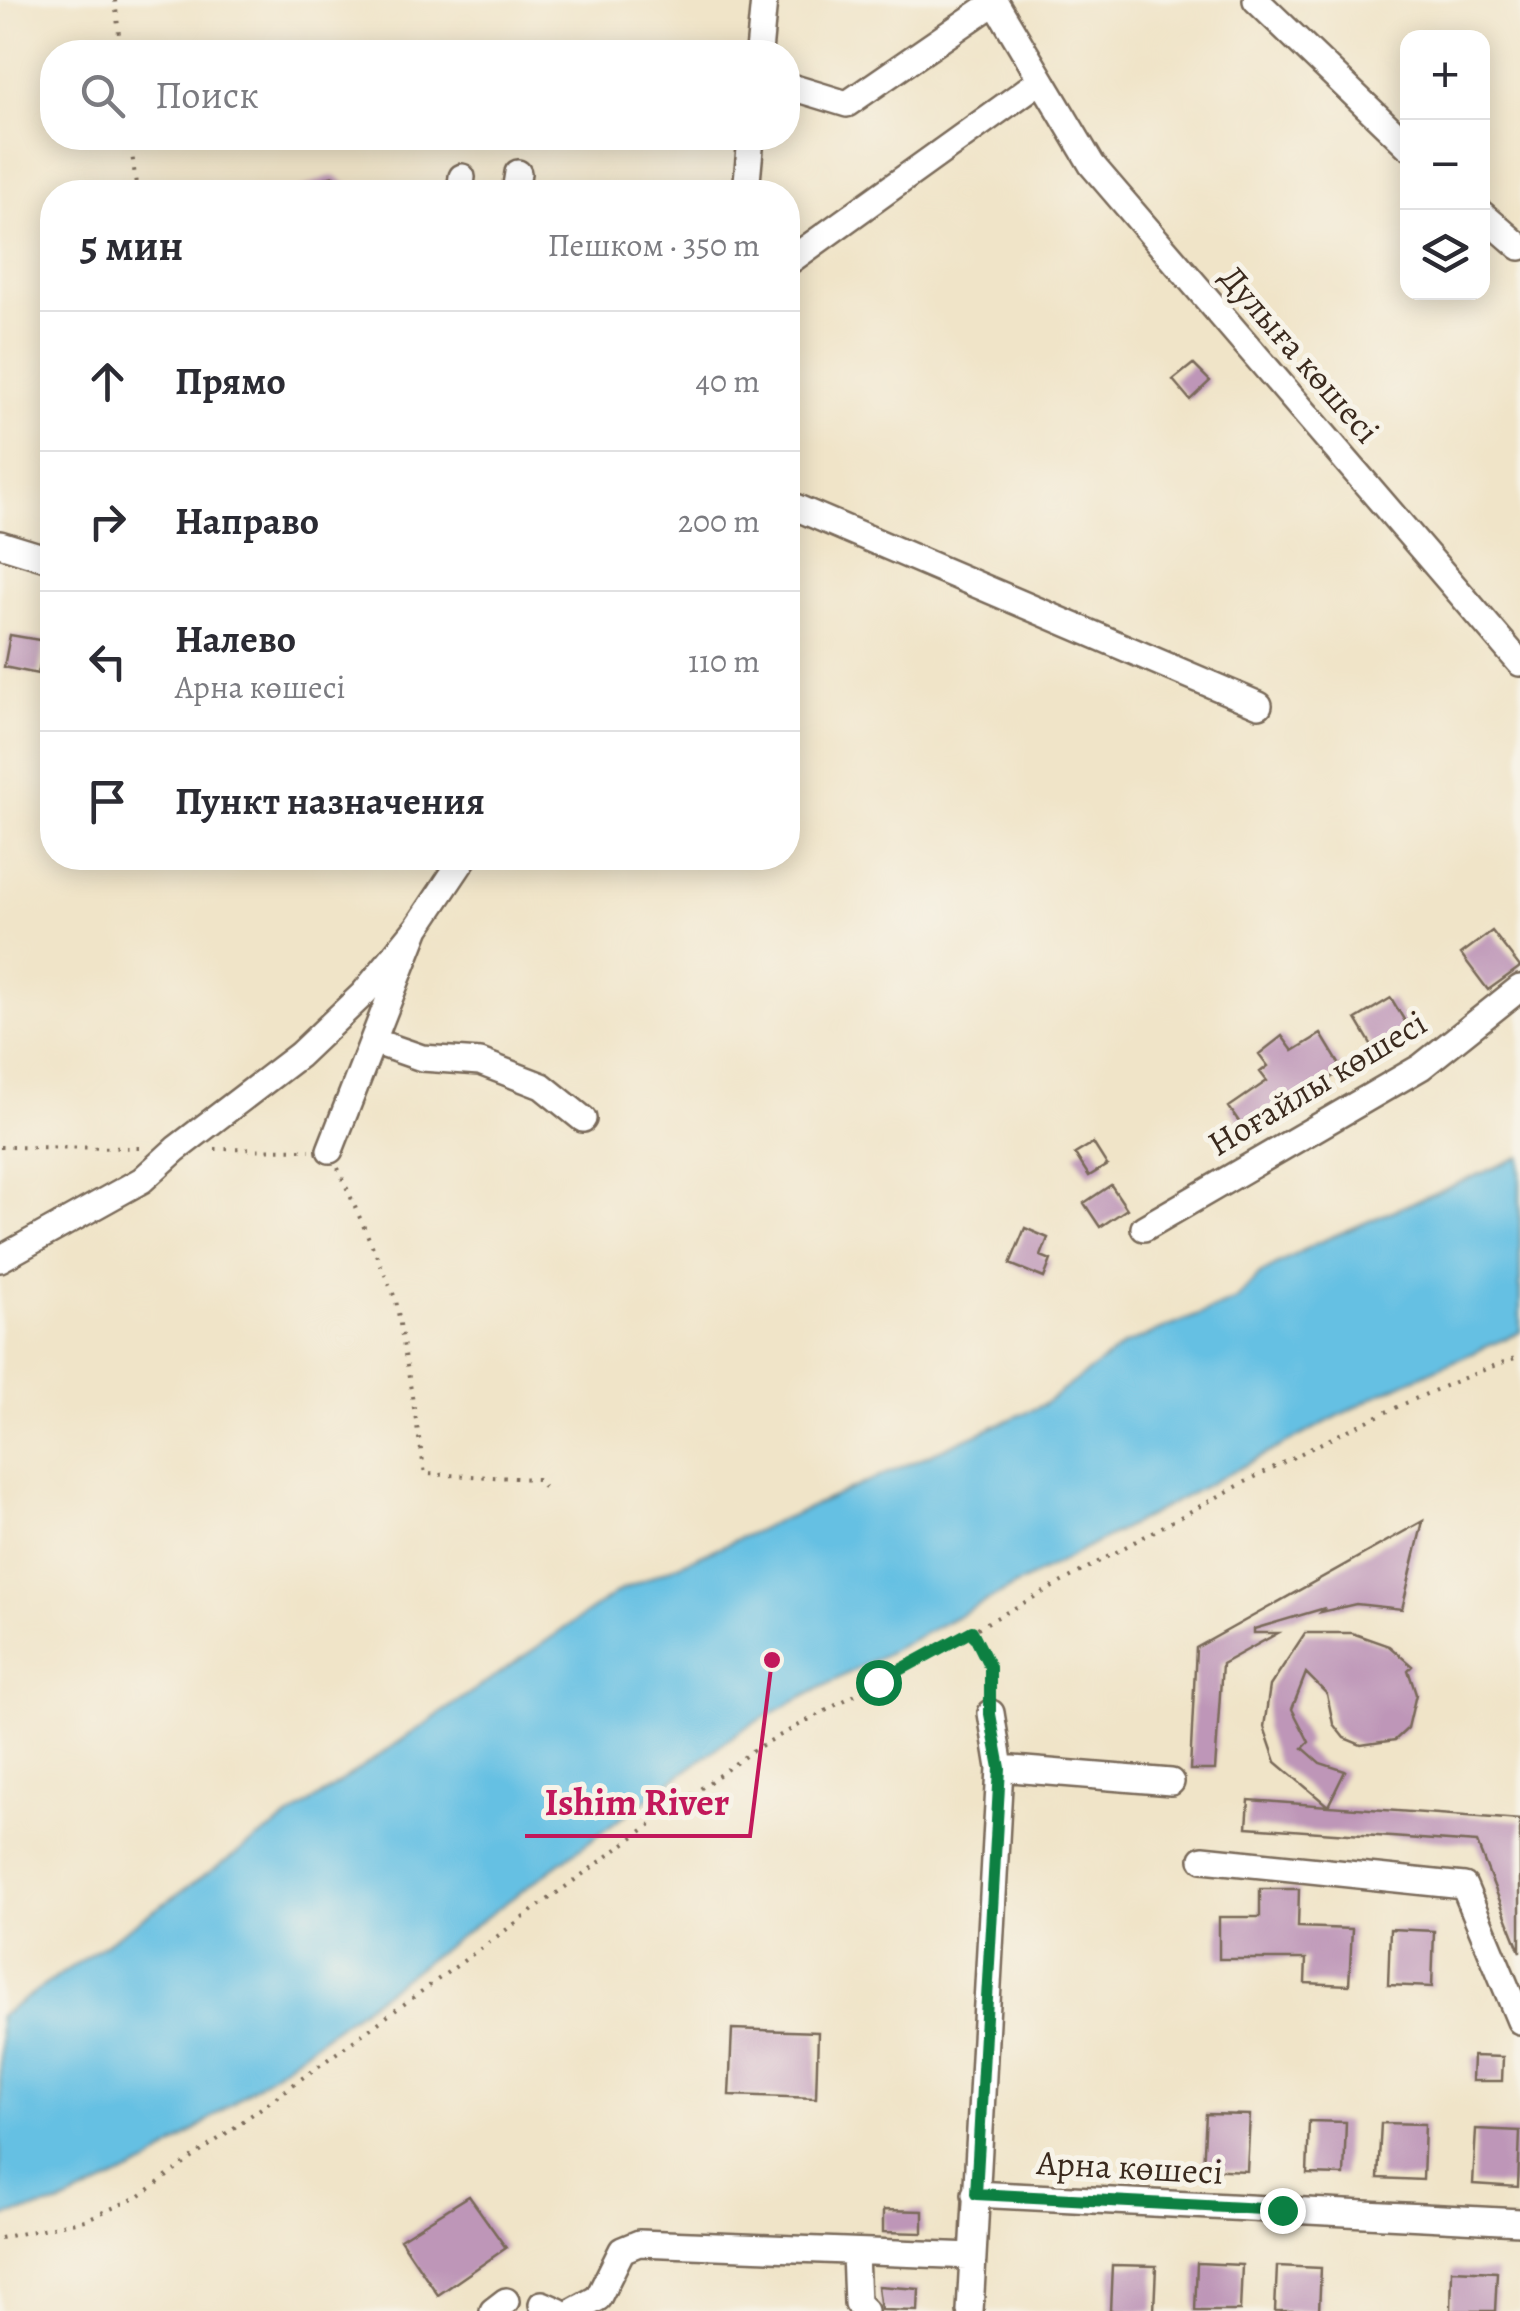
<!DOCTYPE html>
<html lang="ru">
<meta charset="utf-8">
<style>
body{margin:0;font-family:Alegreya,serif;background:#f7f7f7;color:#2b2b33}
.controls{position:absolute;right:30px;top:30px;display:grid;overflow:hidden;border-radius:20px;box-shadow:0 5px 25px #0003}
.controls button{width:90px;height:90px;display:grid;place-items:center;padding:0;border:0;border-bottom:2px solid #e1e1e2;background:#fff;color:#2b2b33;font:50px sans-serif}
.stop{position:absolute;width:30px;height:30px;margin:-22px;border:8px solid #0b8043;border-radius:50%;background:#fff}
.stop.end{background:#0b8043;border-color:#fff;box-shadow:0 2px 10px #0008}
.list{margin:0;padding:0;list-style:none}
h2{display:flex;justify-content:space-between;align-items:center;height:130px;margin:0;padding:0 40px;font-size:42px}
h2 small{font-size:32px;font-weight:400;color:#7c7c81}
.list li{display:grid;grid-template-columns:65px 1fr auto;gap:30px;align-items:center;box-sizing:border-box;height:140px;padding:0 40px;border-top:2px solid #e1e1e2}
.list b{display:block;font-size:38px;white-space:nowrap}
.list p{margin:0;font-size:32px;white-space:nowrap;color:#7c7c81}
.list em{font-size:32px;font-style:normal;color:#7c7c81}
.icon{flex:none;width:55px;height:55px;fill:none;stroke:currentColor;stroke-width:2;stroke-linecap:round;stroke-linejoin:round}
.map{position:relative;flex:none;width:1520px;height:2311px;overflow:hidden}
.search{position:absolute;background:#fff;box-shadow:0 5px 25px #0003;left:40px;top:40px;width:760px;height:110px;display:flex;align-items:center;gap:25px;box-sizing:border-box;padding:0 35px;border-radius:40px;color:#7c7c81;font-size:38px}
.panel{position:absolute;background:#fff;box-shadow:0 5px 25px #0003;left:40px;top:180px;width:760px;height:690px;border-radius:40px}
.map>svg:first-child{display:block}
.water{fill:#65c0e3;stroke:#507580;stroke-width:2.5}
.building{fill:#be96b8}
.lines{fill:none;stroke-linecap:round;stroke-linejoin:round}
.minor-casing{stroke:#7a6b5a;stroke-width:30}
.path{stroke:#7a6b5a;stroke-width:4;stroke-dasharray:2.5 8;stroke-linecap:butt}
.minor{stroke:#fff;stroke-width:25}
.route{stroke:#0b8043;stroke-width:12}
.labels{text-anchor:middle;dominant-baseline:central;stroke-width:10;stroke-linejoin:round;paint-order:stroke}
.street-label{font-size:35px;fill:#3b2a1e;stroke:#f7f3e8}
.leader{fill:none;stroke:#c2185b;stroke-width:4}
.callout-dot{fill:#c2185b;stroke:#f7f3e8;stroke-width:4}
.callout-label{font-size:38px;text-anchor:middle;font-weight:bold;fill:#c2185b;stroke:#f7f3e8;stroke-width:10;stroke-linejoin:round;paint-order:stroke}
</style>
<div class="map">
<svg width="1520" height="2311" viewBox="0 0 1520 2311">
<rect width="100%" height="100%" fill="#f7f3e8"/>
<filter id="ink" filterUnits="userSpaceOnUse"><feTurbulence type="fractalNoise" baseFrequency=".01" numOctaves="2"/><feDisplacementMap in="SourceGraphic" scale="20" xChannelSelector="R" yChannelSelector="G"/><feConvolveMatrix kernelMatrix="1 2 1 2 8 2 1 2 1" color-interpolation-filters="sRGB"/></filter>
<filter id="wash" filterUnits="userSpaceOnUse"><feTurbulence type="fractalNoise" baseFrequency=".0048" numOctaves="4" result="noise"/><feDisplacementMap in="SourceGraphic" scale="40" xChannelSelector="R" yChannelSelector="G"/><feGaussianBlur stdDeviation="2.25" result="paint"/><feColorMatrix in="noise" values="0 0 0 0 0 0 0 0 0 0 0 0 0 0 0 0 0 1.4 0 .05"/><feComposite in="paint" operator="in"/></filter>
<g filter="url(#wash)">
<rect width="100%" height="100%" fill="#f0e4c8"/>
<path class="water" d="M1520 1157V1332L1384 1392 744 1728 149 2164 62 2204 0 2217V2016L619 1591 1043 1405 1124 1345 1236 1300 1260 1274 1315 1244Z"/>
<g id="blocks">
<path class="building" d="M334 176 361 192H291L325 178Z
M1193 364 1210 381 1190 400 1173 380Z
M10 635 45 641 38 674 4 667Z
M1492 931 1520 967 1488 990 1461 954Z
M1391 998 1412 1033 1377 1054 1356 1019Z
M1321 1034 1343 1070 1246 1132 1229 1107 1267 1081 1260 1072 1268 1066 1259 1054 1282 1036 1293 1051Z
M1093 1143 1107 1165 1089 1176 1075 1154Z
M1111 1185 1127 1209 1100 1227 1084 1203Z
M1025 1228 1048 1238 1041 1256 1051 1260 1044 1278 1010 1264Z
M1423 1521 1402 1609 1356 1604 1321 1612 1325 1608 1254 1629V1633H1278L1222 1664 1215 1770H1190L1196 1648Z
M1305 1633H1352L1389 1646 1412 1666 1408 1670 1416 1694 1408 1728 1395 1740 1361 1745 1344 1738 1333 1724 1327 1694 1306 1673 1292 1709 1309 1742 1303 1748 1320 1763 1345 1771 1328 1806 1520 1820V1952L1477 1843 1247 1827 1249 1800 1328 1806 1276 1762 1264 1727 1270 1686Z
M1260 1889H1299L1298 1927 1352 1929 1349 1985 1305 1983 1306 1959H1219V1917H1260Z
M1390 1929 1434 1931 1432 1987 1388 1985Z
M732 2029 818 2032 816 2098 729 2095Z
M1473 2056 1503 2057 1502 2081H1472Z
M1206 2114 1250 2115 1247 2171 1203 2169Z
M1309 2121 1346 2122 1344 2175 1307 2174Z
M1381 2123 1425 2124 1423 2180 1378 2178Z
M1476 2129 1520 2131 1518 2187 1473 2184Z
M469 2196 506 2248 438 2295 400 2239Z
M883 2210 923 2211V2233L883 2232Z
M1197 2263 1242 2265 1240 2311H1195Z
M1112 2265 1156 2266 1154 2311H1110Z
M1277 2266 1321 2268 1319 2311H1275Z
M1452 2270 1497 2272 1495 2311H1451Z
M878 2286 919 2289 918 2311 881 2310Z"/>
</g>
</g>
<g filter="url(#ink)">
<use href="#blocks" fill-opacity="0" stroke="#7a6b5a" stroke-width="2.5"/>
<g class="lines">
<g class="minor-casing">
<path id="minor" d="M1256 0 1408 146
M759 52 764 0
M788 86 847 104 995 2 1092 165 1520 663
M460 192 462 177
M515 192 518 173
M746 192 751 138
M1482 214 1520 247
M788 262 1041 80
M788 504 1259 705
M0 544 52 560
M373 1041 422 1058 480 1062 542 1086 583 1119
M330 1150 417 928 464 858
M1144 1228 1421 1067 1520 988
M0 1259 142 1180 176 1149 299 1055 364 993 417 928
M1000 1768 1171 1782
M1203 1859 1464 1886 1520 2021
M975 2194 1520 2222
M855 2253 857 2303 865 2311
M542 2304 558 2311
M493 2311 506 2301
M574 2311 598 2298 622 2250 639 2243 973 2256
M970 2311 1000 1768 991 1713"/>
</g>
<path class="path" d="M115 0 121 52
M130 138 137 192
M0 1147 145 1148
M215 1149 310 1150
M338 1168 396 1300 425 1474 537 1479 544 1488
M990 1694V1667L972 1631C1151 1535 1329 1427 1520 1356
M0 2238 85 2220 140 2196 755 1749 972 1631"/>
<use href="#minor" class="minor"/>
</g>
</g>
<g class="lines" filter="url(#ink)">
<path class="route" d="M878 1682 972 1631 990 1667V1714L1000 1768 976 2194 1282 2210"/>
</g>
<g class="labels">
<g class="street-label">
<text transform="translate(1300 354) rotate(49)">Дулыға көшесі</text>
<text transform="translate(1317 1083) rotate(-31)">Ноғайлы көшесі</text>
<text transform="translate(1130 2167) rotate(3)">Арна көшесі</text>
</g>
</g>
<path class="leader" d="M772 1660L750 1836H525"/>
<circle class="callout-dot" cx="772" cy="1660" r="10"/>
<g class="callout-label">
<text x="637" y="1815">Ishim River</text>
</g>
</svg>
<div class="controls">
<button>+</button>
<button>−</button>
<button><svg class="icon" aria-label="layers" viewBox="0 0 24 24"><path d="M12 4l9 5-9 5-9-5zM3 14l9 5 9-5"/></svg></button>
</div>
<div class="stop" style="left:878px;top:1682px"></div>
<div class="stop end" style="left:1282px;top:2210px"></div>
<div class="search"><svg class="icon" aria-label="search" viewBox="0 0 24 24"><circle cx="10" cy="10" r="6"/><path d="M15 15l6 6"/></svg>Поиск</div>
<section class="panel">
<h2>5 мин<small>Пешком · 350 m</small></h2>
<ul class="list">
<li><svg class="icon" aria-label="ahead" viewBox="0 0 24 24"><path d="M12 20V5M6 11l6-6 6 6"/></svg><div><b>Прямо</b></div><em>40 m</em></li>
<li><svg class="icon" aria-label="right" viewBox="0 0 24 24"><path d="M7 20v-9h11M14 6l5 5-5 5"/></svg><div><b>Направо</b></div><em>200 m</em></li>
<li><svg class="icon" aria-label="left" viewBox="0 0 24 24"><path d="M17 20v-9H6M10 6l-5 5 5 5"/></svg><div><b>Налево</b><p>Арна көшесі</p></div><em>110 m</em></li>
<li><svg class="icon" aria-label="arrive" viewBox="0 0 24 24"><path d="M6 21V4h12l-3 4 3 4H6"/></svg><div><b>Пункт назначения</b></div></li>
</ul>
</section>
</div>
